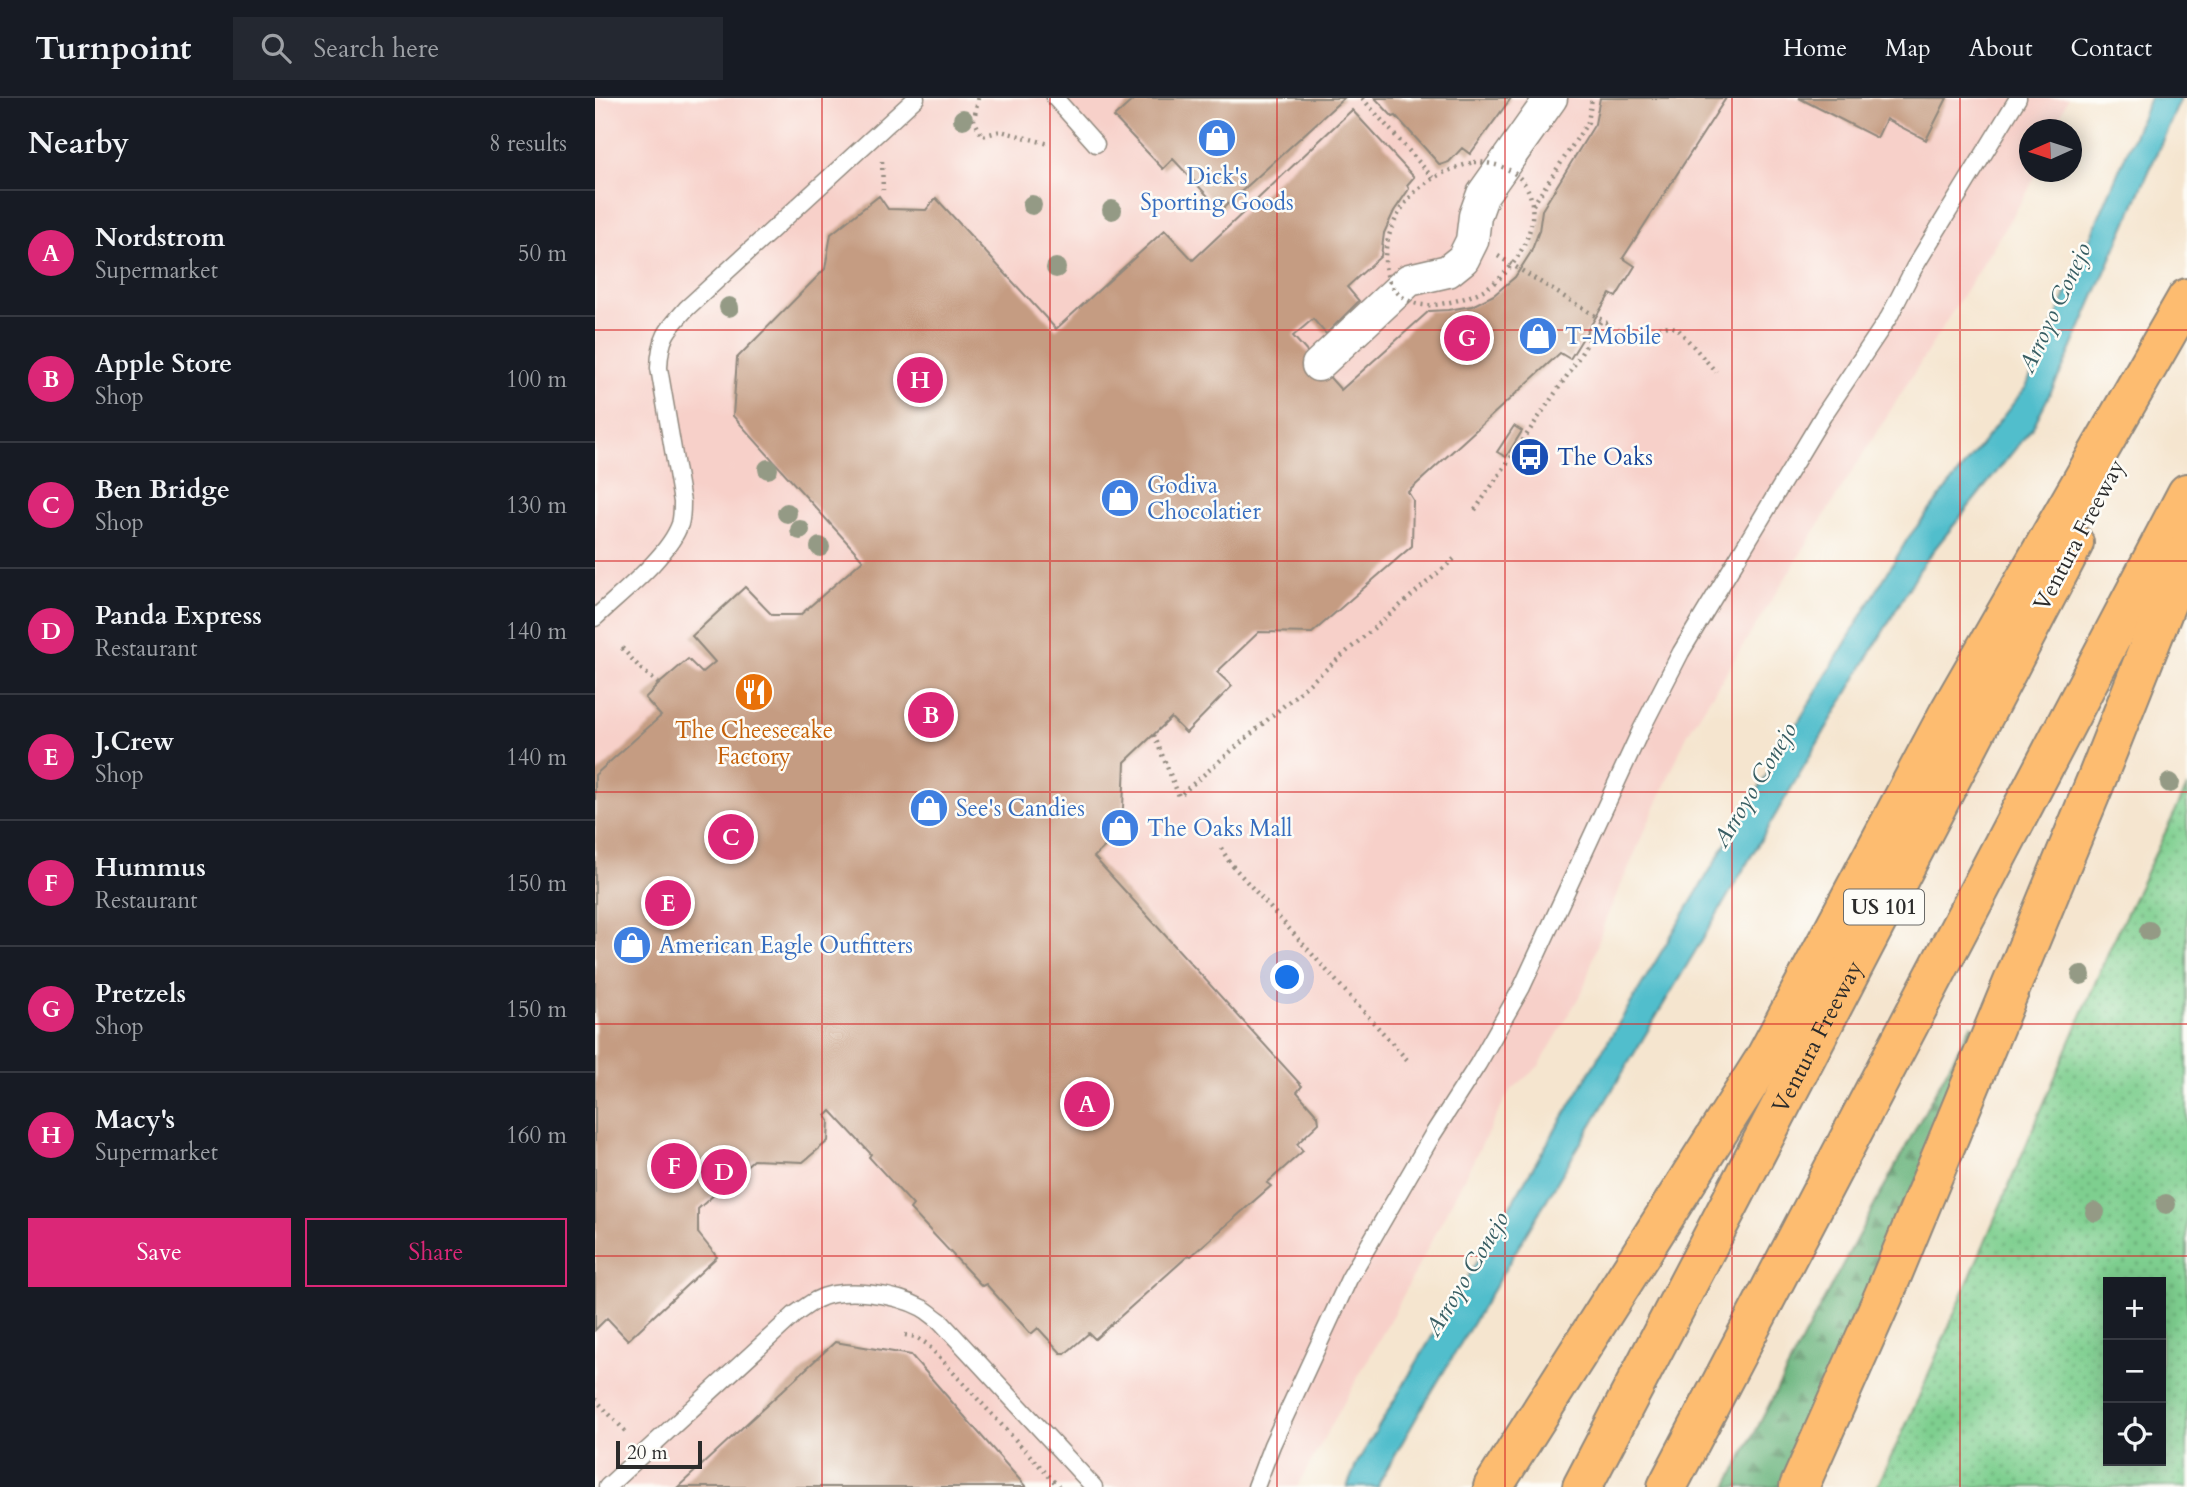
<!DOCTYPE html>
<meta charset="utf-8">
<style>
body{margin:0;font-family:Cardo,serif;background:#242831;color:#f1f3f6}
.controls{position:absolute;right:21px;bottom:21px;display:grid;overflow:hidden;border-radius:0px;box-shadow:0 4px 18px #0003}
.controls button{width:63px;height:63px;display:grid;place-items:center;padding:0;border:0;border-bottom:2px solid #363941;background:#171b24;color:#f1f3f6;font:35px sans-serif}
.compass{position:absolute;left:1424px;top:21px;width:63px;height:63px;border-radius:50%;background:#171b24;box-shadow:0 4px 18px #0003;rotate:267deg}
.scale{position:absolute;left:21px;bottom:18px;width:86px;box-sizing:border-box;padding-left:7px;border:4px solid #2b2b2b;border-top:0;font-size:19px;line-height:24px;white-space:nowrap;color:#2b2b2b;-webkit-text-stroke:5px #fdfcf7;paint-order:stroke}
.you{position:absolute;left:693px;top:880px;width:24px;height:24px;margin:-18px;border:5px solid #fff;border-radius:50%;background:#1a73e8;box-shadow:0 0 0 10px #1a73e833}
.badge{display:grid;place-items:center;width:46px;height:46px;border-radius:50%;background:#db2777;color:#fff;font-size:23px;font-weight:700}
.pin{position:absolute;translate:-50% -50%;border:4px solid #fff;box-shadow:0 2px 7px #0006}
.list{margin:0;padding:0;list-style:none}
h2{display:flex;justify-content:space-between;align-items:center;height:91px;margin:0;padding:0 28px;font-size:30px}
h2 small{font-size:23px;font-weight:400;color:#9ea1a6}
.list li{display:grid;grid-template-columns:46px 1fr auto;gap:21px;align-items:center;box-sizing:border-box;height:126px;padding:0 28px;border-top:2px solid #363941}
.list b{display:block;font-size:26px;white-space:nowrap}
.list p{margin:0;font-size:23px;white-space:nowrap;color:#9ea1a6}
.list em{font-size:23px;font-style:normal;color:#9ea1a6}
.actions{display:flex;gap:14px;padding:21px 28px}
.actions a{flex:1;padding:16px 0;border:2px solid #db2777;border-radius:0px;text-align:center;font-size:24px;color:#db2777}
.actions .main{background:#db2777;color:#fff}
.icon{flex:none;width:38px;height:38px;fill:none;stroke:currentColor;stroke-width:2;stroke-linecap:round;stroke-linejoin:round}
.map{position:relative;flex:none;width:1592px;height:1389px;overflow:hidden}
header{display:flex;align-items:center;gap:42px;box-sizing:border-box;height:98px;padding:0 35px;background:#171b24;border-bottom:2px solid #363941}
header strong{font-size:33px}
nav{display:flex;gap:38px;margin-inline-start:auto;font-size:24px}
.search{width:490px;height:63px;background:#242831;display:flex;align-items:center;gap:18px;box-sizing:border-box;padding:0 24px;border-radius:0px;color:#9ea1a6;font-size:26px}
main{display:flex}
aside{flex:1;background:#171b24}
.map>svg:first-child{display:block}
.built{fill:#f7d0c9}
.grass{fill:url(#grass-dots);stroke:#547d5d;stroke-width:2;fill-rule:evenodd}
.forest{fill:url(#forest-firs);stroke:#486e52;stroke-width:2}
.water{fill:#51becc;stroke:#3e747c;stroke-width:2}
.building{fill:#c59c82}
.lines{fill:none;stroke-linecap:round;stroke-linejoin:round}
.lane-casing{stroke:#90887d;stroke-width:19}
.street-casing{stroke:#90887d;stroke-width:35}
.highway-casing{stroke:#90887d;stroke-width:42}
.path{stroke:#90887d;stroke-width:4.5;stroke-dasharray:2 5;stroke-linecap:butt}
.lane{stroke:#fff;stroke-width:16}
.street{stroke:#fff;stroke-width:32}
.highway{stroke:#fdbc70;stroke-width:38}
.path-bridge{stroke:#90887d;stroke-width:4.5;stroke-dasharray:2 5;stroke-linecap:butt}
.tree{fill:#949a85}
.grid{fill:none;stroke:#d62828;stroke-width:2;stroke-opacity:0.55}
.labels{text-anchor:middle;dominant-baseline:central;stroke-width:5;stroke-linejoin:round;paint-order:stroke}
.shield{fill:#fdfcf7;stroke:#6a6a68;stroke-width:2}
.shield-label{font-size:21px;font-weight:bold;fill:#2b2b2b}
.shop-label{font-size:23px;fill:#366cbe;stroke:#fdfcf7;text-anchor:start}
.transit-label{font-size:23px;fill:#164399;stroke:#fdfcf7;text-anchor:start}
.street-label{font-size:23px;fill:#2b2b2b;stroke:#fdfcf7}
.food-label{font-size:23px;fill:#c56008;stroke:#fdfcf7}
.water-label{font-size:24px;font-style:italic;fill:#385e63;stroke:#fdfcf7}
</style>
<header>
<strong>Turnpoint</strong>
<div class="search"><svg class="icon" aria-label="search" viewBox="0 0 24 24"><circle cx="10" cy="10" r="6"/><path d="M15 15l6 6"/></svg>Search here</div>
<nav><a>Home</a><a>Map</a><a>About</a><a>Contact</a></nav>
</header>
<main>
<aside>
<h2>Nearby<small>8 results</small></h2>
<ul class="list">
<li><span class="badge">A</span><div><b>Nordstrom</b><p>Supermarket</p></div><em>50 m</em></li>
<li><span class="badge">B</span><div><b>Apple Store</b><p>Shop</p></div><em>100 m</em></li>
<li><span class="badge">C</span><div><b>Ben Bridge</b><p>Shop</p></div><em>130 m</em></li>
<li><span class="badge">D</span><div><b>Panda Express</b><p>Restaurant</p></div><em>140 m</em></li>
<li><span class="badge">E</span><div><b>J.Crew</b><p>Shop</p></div><em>140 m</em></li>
<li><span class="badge">F</span><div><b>Hummus</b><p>Restaurant</p></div><em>150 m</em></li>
<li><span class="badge">G</span><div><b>Pretzels</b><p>Shop</p></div><em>150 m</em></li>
<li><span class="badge">H</span><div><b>Macy's</b><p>Supermarket</p></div><em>160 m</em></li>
</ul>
<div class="actions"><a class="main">Save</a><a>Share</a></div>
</aside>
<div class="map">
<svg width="1592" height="1389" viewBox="0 0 1592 1389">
<defs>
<pattern id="grass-dots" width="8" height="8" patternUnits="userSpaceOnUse" patternTransform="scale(1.75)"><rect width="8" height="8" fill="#7ecf8f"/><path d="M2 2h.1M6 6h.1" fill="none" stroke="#67a875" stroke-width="1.8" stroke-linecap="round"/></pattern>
<pattern id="forest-firs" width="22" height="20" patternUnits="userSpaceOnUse" patternTransform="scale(1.75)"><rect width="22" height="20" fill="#66b27a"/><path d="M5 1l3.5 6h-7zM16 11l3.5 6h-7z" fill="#549164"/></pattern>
</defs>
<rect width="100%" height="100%" fill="#fdfcf7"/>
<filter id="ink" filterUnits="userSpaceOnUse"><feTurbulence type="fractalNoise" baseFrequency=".0143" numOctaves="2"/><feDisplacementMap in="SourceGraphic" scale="14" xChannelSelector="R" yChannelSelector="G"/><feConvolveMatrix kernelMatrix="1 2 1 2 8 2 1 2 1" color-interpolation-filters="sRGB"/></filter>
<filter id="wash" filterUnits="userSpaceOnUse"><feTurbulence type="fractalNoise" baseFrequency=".00686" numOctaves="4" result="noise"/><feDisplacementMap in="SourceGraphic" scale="28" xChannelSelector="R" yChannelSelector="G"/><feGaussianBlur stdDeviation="1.57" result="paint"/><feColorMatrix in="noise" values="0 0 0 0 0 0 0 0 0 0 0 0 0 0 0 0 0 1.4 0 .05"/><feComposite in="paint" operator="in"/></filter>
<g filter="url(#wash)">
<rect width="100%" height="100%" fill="#f5e5cf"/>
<path class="built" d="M0 0H1473L1460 31 1434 32V74H1442L1433 93 1092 637 1010 823 988 892 944 968 914 994 801 1211 702 1389H0Z"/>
<path class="grass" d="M1592 689V1389H1282L1323 1301 1515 850ZM1513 1184H1566V1363H1513Z"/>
<path class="forest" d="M1376 927 1388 935 1187 1389H1132L1210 1237Z"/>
<path class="water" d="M1555 0H1586L1468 270 1438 329 1329 464 1104 847 827 1310 785 1383 783 1389H752L762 1365 822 1264 1313 440 1431 289Z"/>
<g id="blocks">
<path class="building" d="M540 0H749L626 112 578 61 568 71 519 19Z
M780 0H916L875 56 867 50 854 64 845 67 801 18 798 19Z
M1005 0H1131L1028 160 1040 168 1021 199 1015 196 975 261 965 255 813 394 818 402 817 448 717 535 664 534 622 574 637 588 591 635 576 620 530 664 527 732 499 759 707 988 702 994 723 1018 724 1025 702 1046 708 1053 672 1085 676 1088 596 1158 594 1157 500 1241 494 1235 471 1255H466L443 1230 436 1236 391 1186 387 1188 315 1111 318 1107 274 1059 276 1056 236 1013 231 1018 234 1023 233 1043 208 1064 158 1062 103 1111V1135L122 1159 33 1242 12 1220 0 1232V677L66 618 50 600 64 586 93 561 107 575 120 564 97 538 150 489 177 517H205L268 462 138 318 142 260 230 171 236 136 284 98 293 111 331 112 341 100 461 231 570 132 598 162 757 12 819 79 812 87 814 91 799 113 789 135 786 158 752 189 764 203 731 236 718 221 698 238 746 292 834 213 853 212 877 208 899 197 920 179 936 154 944 133 947 112 1000 26Z
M1204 0H1352L1331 42 1291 21 1282 40Z
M919 328 927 333 911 359 902 354Z
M240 1244 316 1257 431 1389H83Z"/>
</g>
</g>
<g filter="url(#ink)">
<use href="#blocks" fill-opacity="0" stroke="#90887d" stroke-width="2"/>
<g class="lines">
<g class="lane-casing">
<path id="lane" d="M460 0 501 46
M0 520C25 496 74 458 85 426 87 419 87 411 87 404L64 270C65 239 72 232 92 210L321 0
M12 1389 199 1217C206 1212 214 1206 221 1202 248 1188 301 1196 327 1210 333 1213 339 1219 345 1223L499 1389
M661 1389 677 1347 754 1181 838 1036 883 966 927 889 1045 634 1086 554 1228 318 1294 219 1319 170 1423 0"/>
</g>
<g class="street-casing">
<path id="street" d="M723 267 814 182 853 173 868 161 877 143 880 118 888 96 956 0"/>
</g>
<g class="highway-casing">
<g id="highway">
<path d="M898 1389 1169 962 1353 616 1592 200"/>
<path id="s1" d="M987 1389 1479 445"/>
<path d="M1072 1389 1592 395"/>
<path d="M1204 1389 1289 1197 1500 685 1592 453"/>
</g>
</g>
<path class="path" d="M383 0 379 22 387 38 406 33 454 46
M767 0 838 80
M287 63 288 92
M938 107 993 24 997 0
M903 158 1023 232H1050L1074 228 1083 231 1121 274
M880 412 976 272 1007 221
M27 550 45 570 64 586
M559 637 584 698 859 461
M626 750 635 765 815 965
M310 1237 321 1239 332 1246 464 1389
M0 1301 32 1335"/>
<use href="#lane" class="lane"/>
<use href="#street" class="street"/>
<use href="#highway" class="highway"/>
<path class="path-bridge" d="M879 64C960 66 947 147 899 185 882 198 860 204 839 207 827 208 819 206 809 200 772 175 796 116 822 92 839 77 858 70 879 64Z"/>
</g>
<g class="tree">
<circle cx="368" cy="21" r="10"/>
<circle cx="437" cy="107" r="10"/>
<circle cx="517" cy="112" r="10"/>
<circle cx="461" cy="170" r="10"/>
<circle cx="134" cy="209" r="10"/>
<circle cx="173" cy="371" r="10"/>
<circle cx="192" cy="415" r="10"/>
<circle cx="205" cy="432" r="10"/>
<circle cx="225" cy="449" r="10"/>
<circle cx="1575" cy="685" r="10"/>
<circle cx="1554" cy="833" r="10"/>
<circle cx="1486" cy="877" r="10"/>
<circle cx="1571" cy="1106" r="10"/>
<circle cx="1500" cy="1114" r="10"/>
</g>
</g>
<path class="grid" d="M227 0V1389M455 0V1389M682 0V1389M910 0V1389M1137 0V1389M1365 0V1389M0 232H1592M0 463H1592M0 694H1592M0 926H1592M0 1158H1592"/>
<defs>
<g id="shop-disc" transform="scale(2.0125)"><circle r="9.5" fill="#3f7fe0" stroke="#fdfcf7"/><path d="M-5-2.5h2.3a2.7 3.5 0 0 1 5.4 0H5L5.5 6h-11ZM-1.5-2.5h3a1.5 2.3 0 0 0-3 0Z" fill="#fff"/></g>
<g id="bus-disc" transform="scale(2.0125)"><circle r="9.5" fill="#1a4fb4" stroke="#fdfcf7"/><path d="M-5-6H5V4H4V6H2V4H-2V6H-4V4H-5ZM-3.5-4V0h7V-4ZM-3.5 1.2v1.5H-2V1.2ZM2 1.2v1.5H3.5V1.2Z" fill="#fff"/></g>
<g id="restaurant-disc" transform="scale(2.0125)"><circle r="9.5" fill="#e8710a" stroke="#fdfcf7"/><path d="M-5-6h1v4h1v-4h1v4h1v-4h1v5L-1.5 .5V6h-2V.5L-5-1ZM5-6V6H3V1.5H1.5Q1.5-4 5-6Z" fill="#fff"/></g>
</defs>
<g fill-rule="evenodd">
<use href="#shop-disc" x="622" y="40"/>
<use href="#shop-disc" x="943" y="238"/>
<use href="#bus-disc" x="935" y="359"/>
<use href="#shop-disc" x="525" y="400"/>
<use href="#restaurant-disc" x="159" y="594"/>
<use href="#shop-disc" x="334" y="710"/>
<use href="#shop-disc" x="525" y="730"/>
<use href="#shop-disc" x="37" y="847"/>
</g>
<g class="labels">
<rect class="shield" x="1249" y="791.5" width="80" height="35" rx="5"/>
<g class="shield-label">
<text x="1289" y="809">US 101</text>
</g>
<g class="shop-label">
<text x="622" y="78" text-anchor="middle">Dick's<tspan x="622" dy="26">Sporting Goods</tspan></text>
<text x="970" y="238">T-Mobile</text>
<text x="552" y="387">Godiva<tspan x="552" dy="26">Chocolatier</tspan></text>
<text x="361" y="710">See's Candies</text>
<text x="552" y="730">The Oaks Mall</text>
<text x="64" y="847">American Eagle Outfitters</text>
</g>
<g class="transit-label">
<text x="962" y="359">The Oaks</text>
</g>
<g class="street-label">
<text transform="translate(1484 437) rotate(-62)">Ventura Freeway</text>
<text stroke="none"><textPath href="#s1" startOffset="508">Ventura Freeway</textPath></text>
</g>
<g class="food-label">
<text x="159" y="632">The Cheesecake<tspan x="159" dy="26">Factory</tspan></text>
</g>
<g class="water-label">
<text transform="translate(1460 210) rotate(-65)">Arroyo Conejo</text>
<text transform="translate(1160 687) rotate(-59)">Arroyo Conejo</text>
<text transform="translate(872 1176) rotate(-59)">Arroyo Conejo</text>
</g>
</g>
</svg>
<div class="controls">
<button>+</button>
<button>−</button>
<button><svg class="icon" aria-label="locate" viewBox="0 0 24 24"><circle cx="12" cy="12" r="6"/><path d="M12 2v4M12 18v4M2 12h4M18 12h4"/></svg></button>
</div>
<svg class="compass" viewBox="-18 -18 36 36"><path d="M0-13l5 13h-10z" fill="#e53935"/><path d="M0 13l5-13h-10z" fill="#9ea1a6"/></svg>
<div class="scale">20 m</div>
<div class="you"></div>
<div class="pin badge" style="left:492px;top:1006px">A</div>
<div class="pin badge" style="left:336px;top:617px">B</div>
<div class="pin badge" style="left:136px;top:739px">C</div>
<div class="pin badge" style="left:129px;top:1074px">D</div>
<div class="pin badge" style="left:73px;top:805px">E</div>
<div class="pin badge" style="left:79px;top:1068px">F</div>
<div class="pin badge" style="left:872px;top:240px">G</div>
<div class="pin badge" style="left:325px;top:282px">H</div>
</div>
</main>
